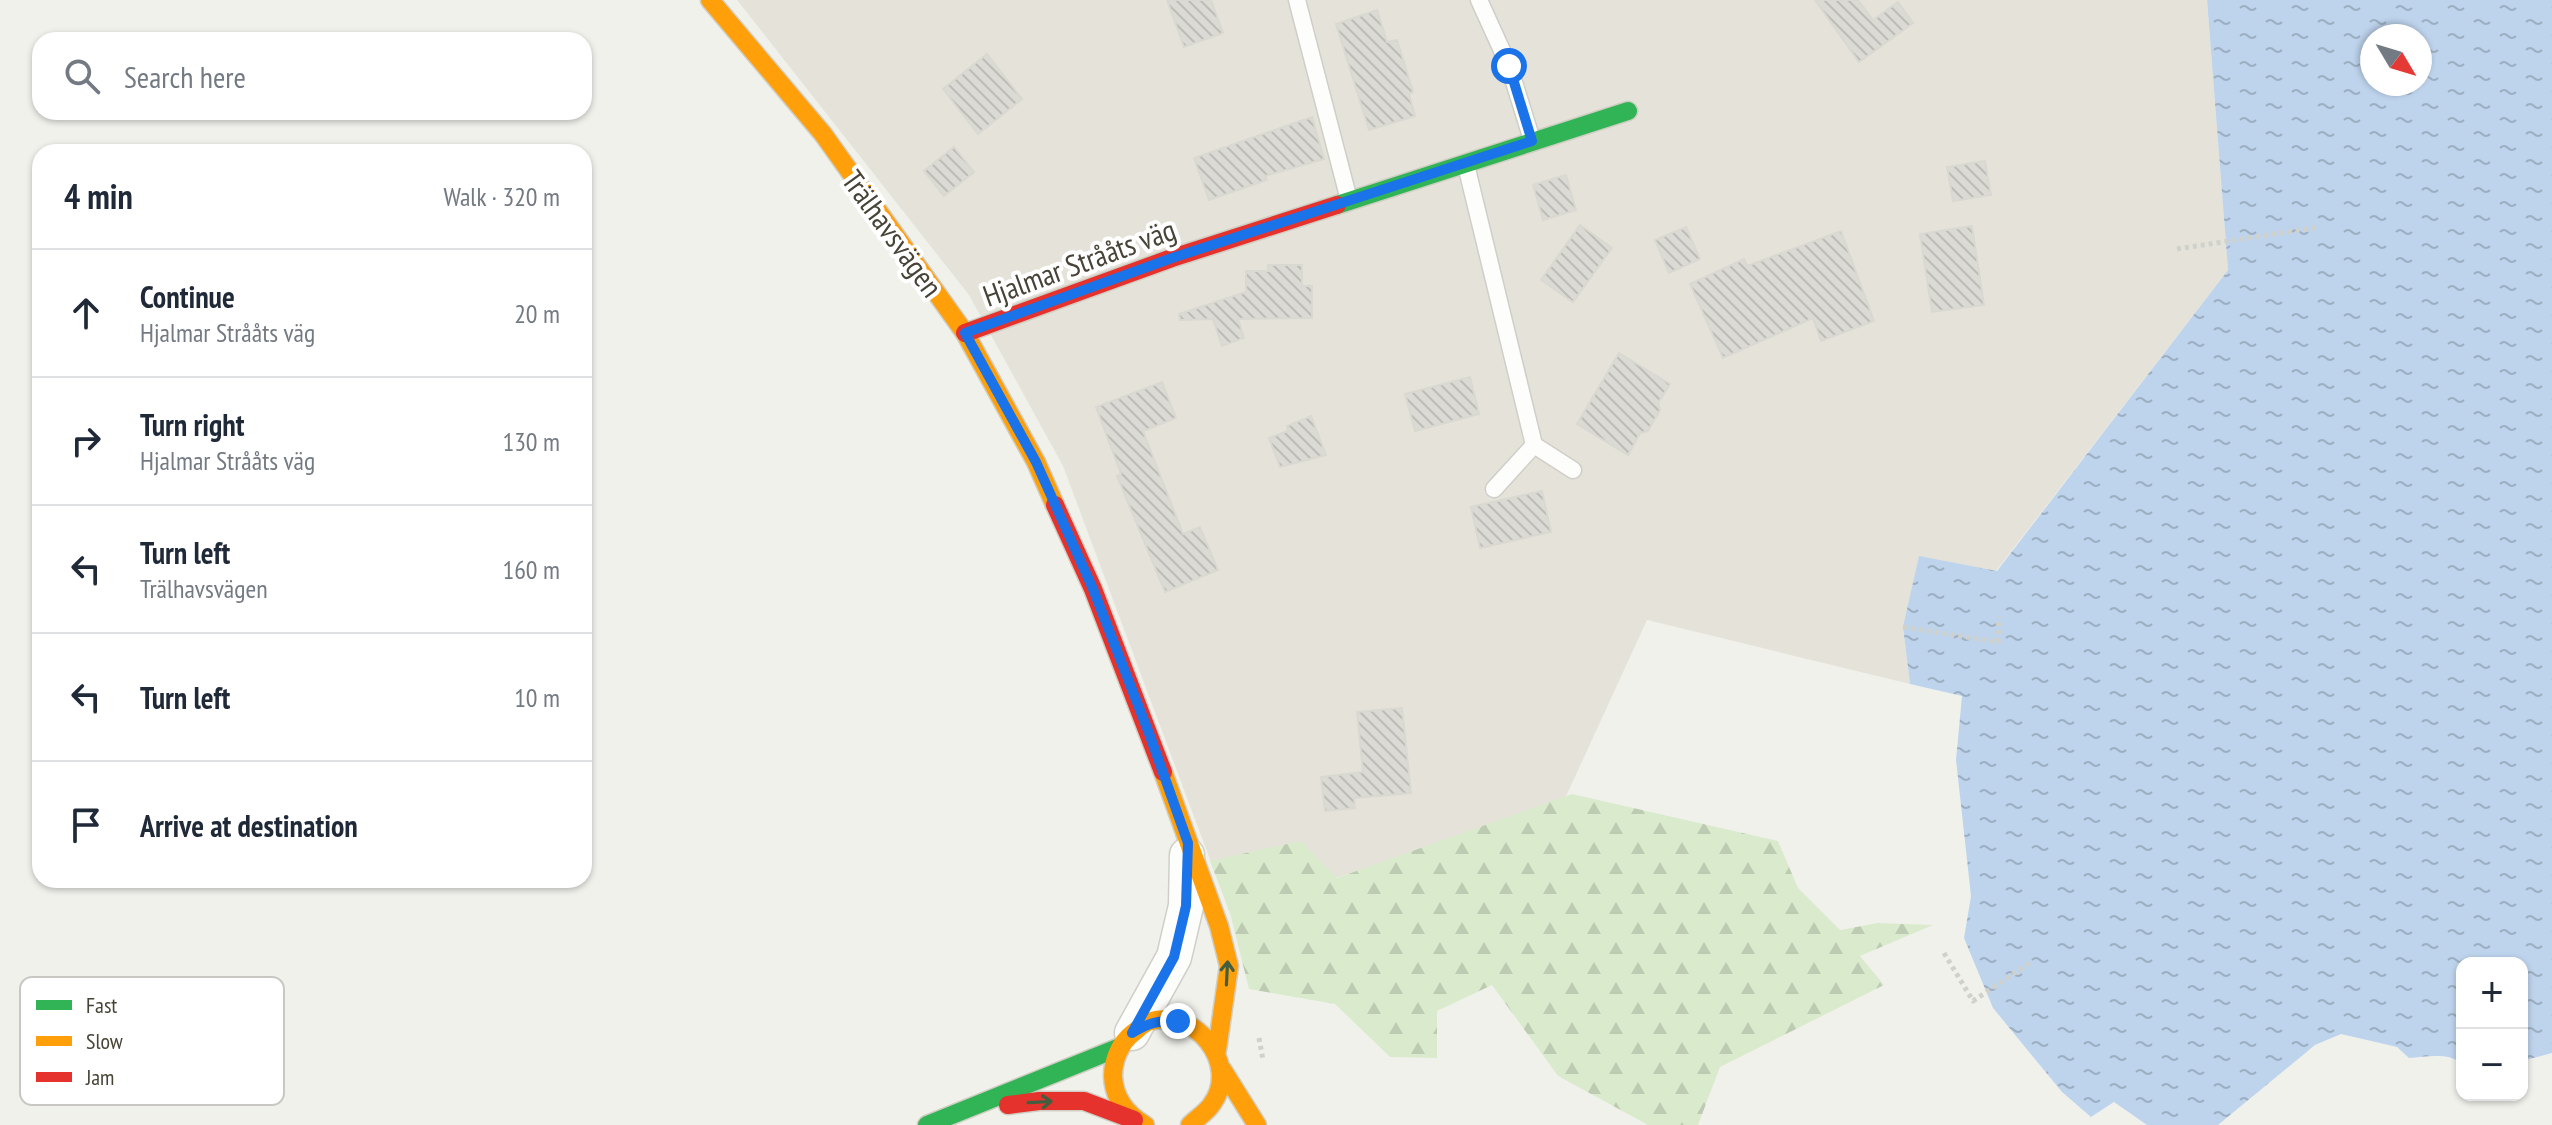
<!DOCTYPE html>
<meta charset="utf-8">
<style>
body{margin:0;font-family:"PT Sans Narrow",sans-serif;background:#f2f2f3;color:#1f2937}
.controls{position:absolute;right:24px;bottom:24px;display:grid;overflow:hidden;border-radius:16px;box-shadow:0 2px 6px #0004}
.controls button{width:72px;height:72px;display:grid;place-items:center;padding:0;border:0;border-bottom:2px solid #e0e1e3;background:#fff;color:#1f2937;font:40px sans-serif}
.compass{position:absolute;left:2360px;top:24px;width:72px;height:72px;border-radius:50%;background:#fff;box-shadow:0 2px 6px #0004;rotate:128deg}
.stop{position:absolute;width:24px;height:24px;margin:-18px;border:6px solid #1a73e8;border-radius:50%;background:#fff}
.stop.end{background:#1a73e8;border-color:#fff;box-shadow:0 2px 8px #0008}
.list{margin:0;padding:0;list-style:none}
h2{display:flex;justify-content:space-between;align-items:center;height:104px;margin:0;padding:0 32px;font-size:34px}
h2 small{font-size:26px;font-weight:400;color:#747a83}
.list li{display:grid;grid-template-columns:52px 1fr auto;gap:24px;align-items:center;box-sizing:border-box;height:128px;padding:0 32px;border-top:2px solid #e0e1e3}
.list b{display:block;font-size:30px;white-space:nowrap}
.list p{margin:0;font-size:26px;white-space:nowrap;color:#747a83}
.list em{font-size:26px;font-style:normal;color:#747a83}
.icon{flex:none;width:44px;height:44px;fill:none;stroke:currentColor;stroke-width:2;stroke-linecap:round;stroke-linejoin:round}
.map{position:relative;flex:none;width:2552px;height:1125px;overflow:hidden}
.search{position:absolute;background:#fff;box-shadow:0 2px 6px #0004;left:32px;top:32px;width:560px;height:88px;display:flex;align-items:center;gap:20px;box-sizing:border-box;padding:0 28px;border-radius:24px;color:#747a83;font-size:30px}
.panel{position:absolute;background:#fff;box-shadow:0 2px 6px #0004;left:32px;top:144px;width:560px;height:744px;border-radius:24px}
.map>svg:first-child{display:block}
.residential{fill:#e5e3d9}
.forest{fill:url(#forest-firs)}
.water{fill:url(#water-ripples);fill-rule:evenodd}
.building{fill:url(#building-back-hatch);stroke:#d9d8d1;stroke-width:2}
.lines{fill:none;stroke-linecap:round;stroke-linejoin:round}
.lane-casing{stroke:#cfcec9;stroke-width:19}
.street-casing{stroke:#cfcec9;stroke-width:37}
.fast-casing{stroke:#d0cec3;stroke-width:21}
.slow-casing{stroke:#d0cec3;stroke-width:21}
.jam-casing{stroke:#d0cec3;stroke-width:21}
.path{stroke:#d1d1cb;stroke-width:5;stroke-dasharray:4 4;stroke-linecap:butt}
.lane{stroke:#fdfdfc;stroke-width:16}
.street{stroke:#fdfdfc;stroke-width:34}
.fast{stroke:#30b455;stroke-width:18}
.slow{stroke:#ff9f0a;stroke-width:18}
.jam{stroke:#e5322d;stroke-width:18}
.oneway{stroke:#415f3e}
.route{stroke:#1a73e8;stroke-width:10}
.labels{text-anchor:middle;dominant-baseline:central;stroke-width:8;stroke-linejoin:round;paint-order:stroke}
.street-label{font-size:30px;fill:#474337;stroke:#fff}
.key{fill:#fff;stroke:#c8c7c3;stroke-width:2}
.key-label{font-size:22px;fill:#474337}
</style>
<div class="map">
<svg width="2552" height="1125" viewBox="0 0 2552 1125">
<defs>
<pattern id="forest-firs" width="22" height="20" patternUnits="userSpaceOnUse" patternTransform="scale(2)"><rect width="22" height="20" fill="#daebcd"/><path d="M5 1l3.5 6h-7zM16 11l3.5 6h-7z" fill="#bccbb1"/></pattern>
<pattern id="water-ripples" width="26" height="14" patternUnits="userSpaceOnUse" patternTransform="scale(2)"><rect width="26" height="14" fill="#bed4ed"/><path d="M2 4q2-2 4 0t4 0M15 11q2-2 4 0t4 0" fill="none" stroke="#9caec1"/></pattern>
<pattern id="building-back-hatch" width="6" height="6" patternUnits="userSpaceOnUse" patternTransform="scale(2)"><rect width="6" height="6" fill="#dbdad4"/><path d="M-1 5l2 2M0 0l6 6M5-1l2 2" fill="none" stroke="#bdbcb7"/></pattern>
</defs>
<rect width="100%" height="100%" fill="#f1f1ec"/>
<path class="residential" d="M737 0H2207L2228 270 1996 571 1903 627 1910 684 1647 620 1563 803 1230 913 1063 466 969 295Z"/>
<path class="forest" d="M1572 794 1778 841 1798 888 1840 930 1878 923 1933 925 1860 956 1884 985 1720 1067 1698 1125H1648L1558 1076 1492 985 1437 1011V1058L1390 1057 1335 1004 1249 989 1230 913 1210 861 1301 841 1337 878Z"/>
<path class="water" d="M2207 0H2552V1053L2522 1061V963H2462V1064C2449 1052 2426 1057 2409 1058L2397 1047 2341 1034 2315 1045 2218 1125H2147L2114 1102 2091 1117 2062 1092 1993 1008 1964 938 1971 896 1956 760 1962 696 1910 684 1903 627 1919 556 1997 571 2228 270ZM2372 36H2420V84H2372Z"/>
<path class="building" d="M1167 0H1211L1223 33 1184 47Z
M1815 0H1858L1873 20 1898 2 1913 23 1859 62Z
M1377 10 1387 42 1397 40 1413 92 1409 94 1415 116 1369 130 1336 24Z
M987 54 1022 99 978 134 943 89Z
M1312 117 1324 159 1265 176 1267 180 1209 200 1194 158Z
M954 147 974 172 944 196 924 171Z
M1985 161 1991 195 1953 201 1947 167Z
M1566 175 1576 210 1543 220 1533 185Z
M1580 225 1612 248 1573 302 1541 280Z
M1972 226 1984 305 1932 312 1920 234Z
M1686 227 1700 259 1669 273 1655 240Z
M1841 231 1874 321 1821 341 1813 318 1723 358 1690 284 1744 259 1747 266Z
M1268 265H1302V286H1312V318L1238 319 1244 338 1222 346 1213 319 1180 320 1179 314 1246 292V271H1268Z
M1619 353 1670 384 1658 403 1660 410 1648 431 1640 433 1628 455 1577 424Z
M1470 377 1479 414 1415 431 1405 394Z
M1162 382 1176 418 1143 431 1183 534 1200 527 1218 570 1165 592 1117 476 1121 474 1096 407Z
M1311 416 1326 455 1280 467 1269 438 1288 431 1287 426Z
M1542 491 1551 532 1480 548 1471 507Z
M1402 708 1411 793 1354 798 1355 808 1325 811 1321 777 1363 772 1357 712Z"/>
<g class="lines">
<g class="lane-casing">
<path id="lane" d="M1297 0 1349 200
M1479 0 1509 66 1532 140
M1466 165 1534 445 1573 470
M1494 489 1534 445"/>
</g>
<g class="street-casing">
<path id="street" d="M1132 1033 1174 957 1186 906 1187 855"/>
</g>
<g class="fast-casing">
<path id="fast" d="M1337 205 1628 111
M927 1125 1120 1047"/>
</g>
<g class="slow-casing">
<path id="slow" d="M710 0 823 134 965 333 1036 462 1055 505
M1163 772 1219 926 1229 966 1217 1050
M1222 1069 1257 1125
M1145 1125C1126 1114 1114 1098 1113 1076 1113 1060 1120 1043 1133 1033 1137 1030 1143 1024 1148 1022 1194 1005 1241 1064 1212 1104 1207 1112 1197 1118 1190 1125"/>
</g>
<g class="jam-casing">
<path id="jam" d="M965 333 1172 258 1337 205
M1055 505 1093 589 1163 772
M1008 1105 1039 1101H1084L1134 1120"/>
</g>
<path class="path" d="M2177 249 2320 227
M1903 627 1998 642 1999 617
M1944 953 1973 1001 2031 962
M1259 1038 1263 1060"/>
<use href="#lane" class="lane"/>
<use href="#street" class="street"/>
<use href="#fast" class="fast"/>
<use href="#slow" class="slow"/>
<use href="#jam" class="jam"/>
</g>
<defs><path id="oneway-shaft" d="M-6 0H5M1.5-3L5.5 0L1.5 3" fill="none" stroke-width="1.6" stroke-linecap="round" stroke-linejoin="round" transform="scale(2)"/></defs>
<g class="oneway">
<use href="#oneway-shaft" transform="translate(1227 973) rotate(-87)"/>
<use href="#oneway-shaft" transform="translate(1040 1102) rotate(-3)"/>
</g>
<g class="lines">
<path class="route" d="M1178 1021C1159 1020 1148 1023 1132 1033L1174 957 1186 906 1188 843 1150 736 1093 589 1036 462 965 333 1172 258 1532 141 1509 66"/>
</g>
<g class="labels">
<g class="street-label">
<text transform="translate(893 233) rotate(54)">Trälhavsvägen</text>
<text transform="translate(1079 262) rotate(-20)">Hjalmar Strååts väg</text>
</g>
</g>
<rect x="20" y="977" width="264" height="128" rx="12" class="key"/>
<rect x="36" y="1000" width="36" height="10" fill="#30b455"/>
<rect x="36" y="1036" width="36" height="10" fill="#ff9f0a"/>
<rect x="36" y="1072" width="36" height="10" fill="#e5322d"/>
<g class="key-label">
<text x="86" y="1013">Fast</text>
<text x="86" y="1049">Slow</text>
<text x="86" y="1085">Jam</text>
</g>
</svg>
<div class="controls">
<button>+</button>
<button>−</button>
</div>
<svg class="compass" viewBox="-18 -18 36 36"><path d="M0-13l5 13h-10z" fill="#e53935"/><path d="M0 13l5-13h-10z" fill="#747a83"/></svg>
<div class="stop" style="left:1509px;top:66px"></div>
<div class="stop end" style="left:1178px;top:1021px"></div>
<div class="search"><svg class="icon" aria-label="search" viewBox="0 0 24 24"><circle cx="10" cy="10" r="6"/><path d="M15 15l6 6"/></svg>Search here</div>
<section class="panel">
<h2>4 min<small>Walk · 320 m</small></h2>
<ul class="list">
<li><svg class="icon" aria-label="ahead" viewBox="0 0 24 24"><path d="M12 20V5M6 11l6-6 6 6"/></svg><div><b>Continue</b><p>Hjalmar Strååts väg</p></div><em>20 m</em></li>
<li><svg class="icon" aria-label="right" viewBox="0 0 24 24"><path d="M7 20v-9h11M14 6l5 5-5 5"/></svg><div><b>Turn right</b><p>Hjalmar Strååts väg</p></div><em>130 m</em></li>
<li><svg class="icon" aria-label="left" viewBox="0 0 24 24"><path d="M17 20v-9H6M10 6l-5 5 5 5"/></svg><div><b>Turn left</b><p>Trälhavsvägen</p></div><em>160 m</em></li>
<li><svg class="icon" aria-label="left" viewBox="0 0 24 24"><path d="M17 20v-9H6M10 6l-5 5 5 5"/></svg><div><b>Turn left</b></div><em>10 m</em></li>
<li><svg class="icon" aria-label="arrive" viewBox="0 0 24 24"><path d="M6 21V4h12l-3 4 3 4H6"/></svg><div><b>Arrive at destination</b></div></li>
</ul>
</section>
</div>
